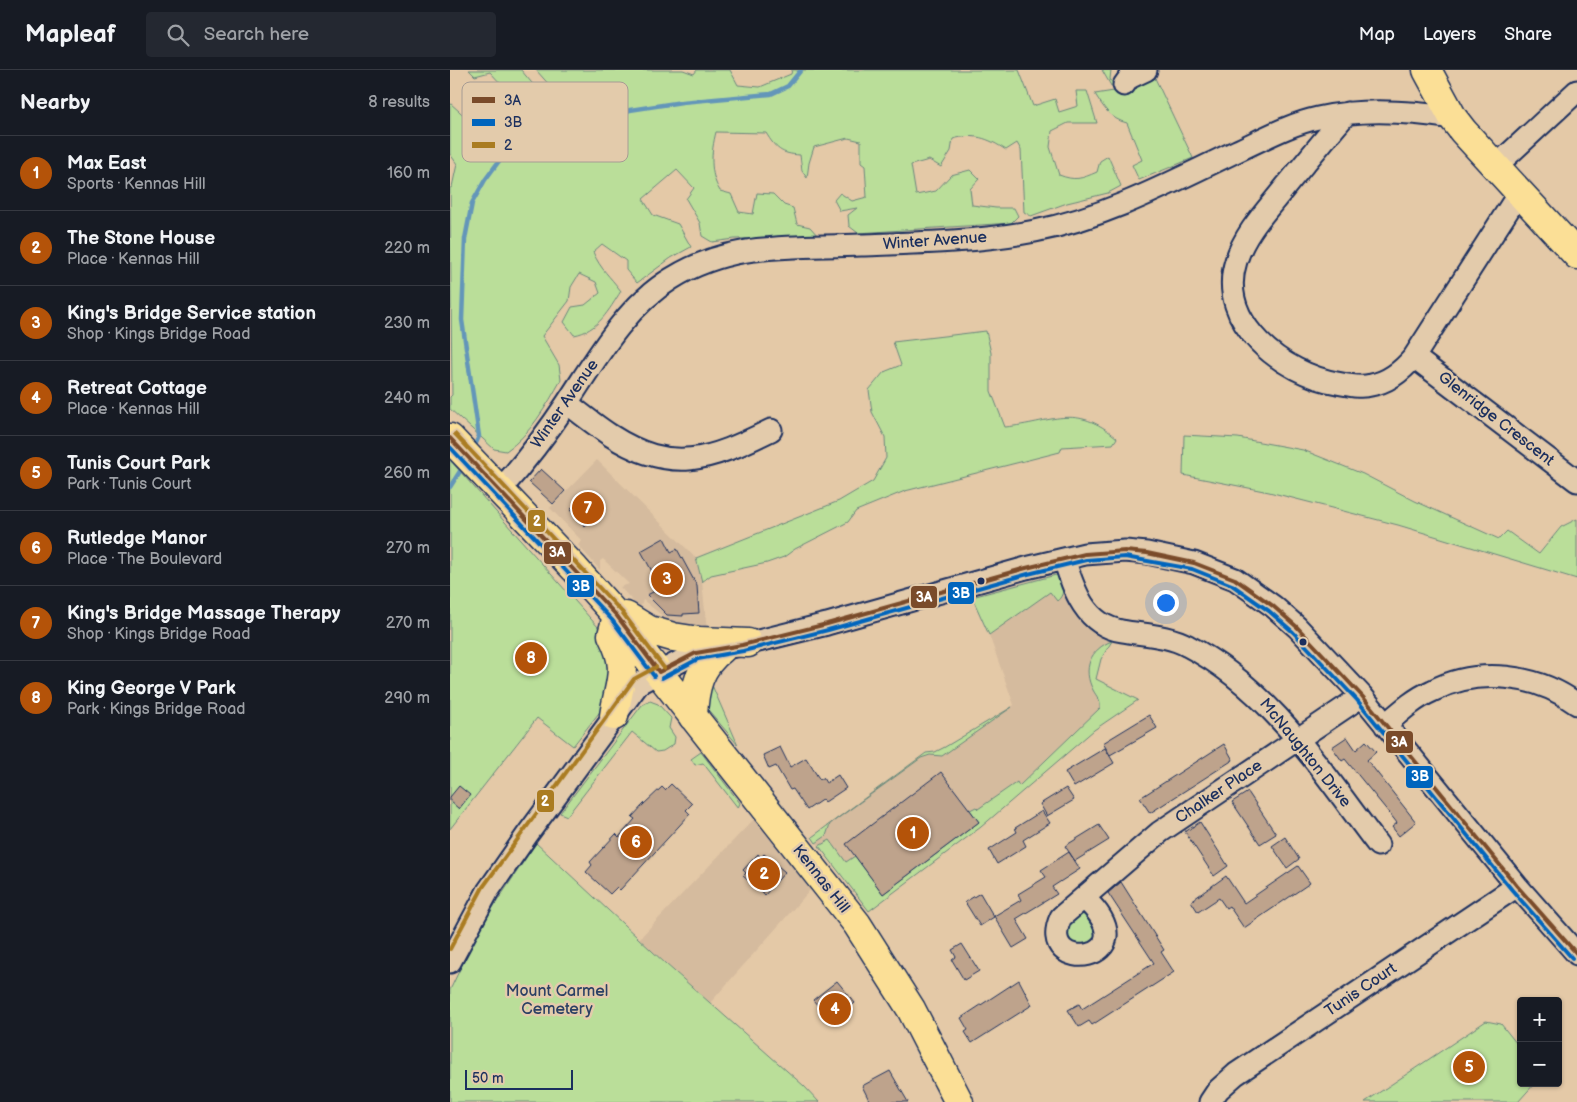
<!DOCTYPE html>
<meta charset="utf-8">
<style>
body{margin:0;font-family:"Balsamiq Sans",sans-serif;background:#242831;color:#f1f3f6}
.controls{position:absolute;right:15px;bottom:15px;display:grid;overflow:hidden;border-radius:5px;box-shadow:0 1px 4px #0004}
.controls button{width:45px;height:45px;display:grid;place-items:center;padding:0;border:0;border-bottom:1px solid #363941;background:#171b24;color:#f1f3f6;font:25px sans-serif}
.scale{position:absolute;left:15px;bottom:12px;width:108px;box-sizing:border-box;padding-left:5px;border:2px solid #1b2f5e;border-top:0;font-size:14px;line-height:18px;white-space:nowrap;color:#1b2f5e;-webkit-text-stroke:4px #e3cbab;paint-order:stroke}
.you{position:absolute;left:715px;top:532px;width:18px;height:18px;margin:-12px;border:4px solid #fff;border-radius:50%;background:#1a73e8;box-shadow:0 0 0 8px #1a73e833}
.badge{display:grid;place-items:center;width:32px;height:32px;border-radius:50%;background:#b45309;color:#fff;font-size:16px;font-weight:700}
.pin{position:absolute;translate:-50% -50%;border:2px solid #fff;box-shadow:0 1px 5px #0006}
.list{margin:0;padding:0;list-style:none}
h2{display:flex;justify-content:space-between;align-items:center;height:65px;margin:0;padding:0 20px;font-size:21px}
h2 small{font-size:16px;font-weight:400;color:#9ea1a6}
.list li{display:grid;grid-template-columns:32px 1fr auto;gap:15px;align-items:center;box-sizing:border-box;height:75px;padding:0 20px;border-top:1px solid #363941}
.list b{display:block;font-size:19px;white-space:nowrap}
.list p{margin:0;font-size:16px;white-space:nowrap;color:#9ea1a6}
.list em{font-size:16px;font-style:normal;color:#9ea1a6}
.icon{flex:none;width:28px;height:28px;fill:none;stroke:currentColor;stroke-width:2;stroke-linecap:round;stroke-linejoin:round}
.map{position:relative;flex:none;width:1127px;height:1032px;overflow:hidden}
header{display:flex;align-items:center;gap:30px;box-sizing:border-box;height:70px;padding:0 25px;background:#171b24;border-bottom:1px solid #363941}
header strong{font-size:24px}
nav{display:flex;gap:28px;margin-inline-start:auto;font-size:18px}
.search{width:350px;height:45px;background:#242831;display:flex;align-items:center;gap:12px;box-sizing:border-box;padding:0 18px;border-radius:5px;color:#9ea1a6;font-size:19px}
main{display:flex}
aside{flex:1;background:#171b24}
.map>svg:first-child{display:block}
.built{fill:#d5bb9e}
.green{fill:#bade99;stroke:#6a867c}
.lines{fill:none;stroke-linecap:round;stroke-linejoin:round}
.stream{stroke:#6496b9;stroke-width:4.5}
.building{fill:#bea38c;stroke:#1b2f5e}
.minor-casing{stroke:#1b2f5e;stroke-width:25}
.major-casing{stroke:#1b2f5e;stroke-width:31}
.minor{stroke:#e3cbab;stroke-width:21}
.major{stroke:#fbdf96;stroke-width:28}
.bus-1-casing{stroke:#e3cbab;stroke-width:8}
.bus-2-casing{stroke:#e3cbab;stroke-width:8}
.bus-3-casing{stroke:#e3cbab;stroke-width:8}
.bus-1{stroke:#7a4b2a;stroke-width:4}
.bus-2{stroke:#0065bd;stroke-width:4}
.bus-3{stroke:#aa7c21;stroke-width:4}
.bus-dot{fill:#1b2f5e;stroke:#e3cbab;stroke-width:2}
.labels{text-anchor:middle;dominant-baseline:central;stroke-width:5;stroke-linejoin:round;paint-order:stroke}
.street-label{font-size:16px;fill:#1b2f5e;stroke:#e3cbab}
.park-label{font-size:16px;fill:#2b4064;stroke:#e3cbab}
.key{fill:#e3cbab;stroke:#a79c94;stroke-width:1}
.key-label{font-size:14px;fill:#1b2f5e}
.line-badge{stroke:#e3cbab;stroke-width:2}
.badge-label{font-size:14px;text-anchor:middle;font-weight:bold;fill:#fff}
</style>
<header>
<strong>Mapleaf</strong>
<div class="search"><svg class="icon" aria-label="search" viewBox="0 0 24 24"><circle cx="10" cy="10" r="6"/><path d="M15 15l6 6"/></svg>Search here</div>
<nav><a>Map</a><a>Layers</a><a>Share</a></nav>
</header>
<main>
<aside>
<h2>Nearby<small>8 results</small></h2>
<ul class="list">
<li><span class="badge">1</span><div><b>Max East</b><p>Sports · Kennas Hill</p></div><em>160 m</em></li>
<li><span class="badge">2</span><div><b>The Stone House</b><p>Place · Kennas Hill</p></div><em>220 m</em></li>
<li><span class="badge">3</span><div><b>King's Bridge Service station</b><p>Shop · Kings Bridge Road</p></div><em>230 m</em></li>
<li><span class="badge">4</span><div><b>Retreat Cottage</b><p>Place · Kennas Hill</p></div><em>240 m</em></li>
<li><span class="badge">5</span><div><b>Tunis Court Park</b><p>Park · Tunis Court</p></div><em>260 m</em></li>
<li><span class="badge">6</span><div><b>Rutledge Manor</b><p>Place · The Boulevard</p></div><em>270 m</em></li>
<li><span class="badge">7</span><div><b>King's Bridge Massage Therapy</b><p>Shop · Kings Bridge Road</p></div><em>270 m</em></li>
<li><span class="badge">8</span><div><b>King George V Park</b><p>Park · Kings Bridge Road</p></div><em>290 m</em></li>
</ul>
</aside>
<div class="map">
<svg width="1127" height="1032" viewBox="0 0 1127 1032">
<rect width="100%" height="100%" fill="#e4c9a7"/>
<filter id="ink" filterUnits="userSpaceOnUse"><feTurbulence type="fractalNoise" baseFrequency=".02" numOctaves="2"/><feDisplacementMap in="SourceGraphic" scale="10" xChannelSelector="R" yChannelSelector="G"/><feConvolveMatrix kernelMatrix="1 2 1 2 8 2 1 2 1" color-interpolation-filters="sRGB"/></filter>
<g filter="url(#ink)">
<path class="built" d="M147 390 246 488 252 512 257 560 220 552 193 530 190 539 170 517 179 514 153 489 150 491V500L128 475 132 471 100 438Z
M606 505 665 566 651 589 646 609 688 630 644 660 531 757 419 841 362 767 476 683 485 682 495 677 564 635 539 565 522 527Z
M304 749 361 819 260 933 189 869Z"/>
<path class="green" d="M19 0H71L112 49 126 45 86 0H233L244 4 247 0H280L288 15 310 17 341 4 342 0H569L583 36 605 29 609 42 628 36 626 21H637L647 53H618L602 61 600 77 609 105C625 111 631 109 647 102L650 91 658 86 671 116 658 123 617 133 581 146 574 142 571 80 567 73 556 80C538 68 524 63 503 69L501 81 491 97 479 90 461 95 466 125 486 121 501 105 520 100 529 109 520 119 522 135 546 138H564L568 146 561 153 408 163 399 156 398 145 407 138 390 141 384 130 390 123 402 131 417 127 415 96 411 93V71L398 68 364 77 359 93 357 108 352 101 350 85C331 84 326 79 316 63L266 62C261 82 259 103 270 121L281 124 289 142 303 144 307 123 323 124 334 135 343 138 347 154 360 157 368 166 285 169 262 172 252 166 250 153 236 129 244 118 227 100 193 129 203 145 228 154 241 177 221 188 187 213 176 200V191L152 174 143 182C151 200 159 205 171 221 159 240 148 261 124 265L114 252 122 237 135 235 150 223 146 212 129 204 121 217 119 231 92 266 109 295 111 310C97 335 80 365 56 381L44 379 0 339V327L2 325 0 118 2 117 7 94 0 84V33L48 76 88 54 40 2 25 6Z
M652 0H661L660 9 667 22 704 6 743 88 689 110 682 95 692 90 677 53C660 49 654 38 645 24L664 21Z
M536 261 541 283V321L555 357C602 353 625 332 667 368L663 374 612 377 610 382 455 421 406 441 398 452 345 479 334 487 317 493 261 505 252 512 246 488 389 431 423 411 436 388 435 367 422 342 419 320 434 302 451 295 443 272Z
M734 365 788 368 853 380 913 404 965 431 1049 469 1057 461 1089 484 1111 457 1127 449V509L948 455 819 422 733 405Z
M0 390 148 557 159 577 163 599 152 639 123 676 87 648 0 759Z
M606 505C614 512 616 524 607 531L600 522 539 565 522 527Z
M662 571 651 589 646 609 688 630 644 660 531 757 419 841 369 776 380 770 396 792 405 786 433 824 529 752 520 740 526 737 528 739 567 712 569 716 650 638C651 630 646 626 643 620 632 599 640 579 662 571Z
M261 613 288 675 254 635Z
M200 631 208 634 221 648 219 658 225 667 224 674 213 681 206 682 182 662 117 746 110 743 192 635Z
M562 637 492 686 480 685 471 688 380 754 376 766 366 773 362 767 476 683 485 682 495 677Z
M251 682 290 733 288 738 253 693 245 695 241 689Z
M86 773 216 894 354 1016 369 1032H0V920L22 874 42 839Z
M627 844 638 845 647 853 644 874 622 877 614 856Z
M1036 951 1051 954 1071 979V1013H1085L1068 1032H915Z"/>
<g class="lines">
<path class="stream" d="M23 380 29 366 12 250 15 169 22 133 35 110 49 91 65 78 84 68 180 40 232 32 321 24 338 16 351 0
M0 417 14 395"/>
</g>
<path class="building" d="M91 399 115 421 103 434 79 412Z
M141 421 156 437 135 456 120 440Z
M214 468 221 482 227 479 247 516 249 543 233 544V546L217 545 197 525 211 518 191 481Z
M699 645 707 658 660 685 653 673Z
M897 667 906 680 916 671 926 682 917 690 966 752 949 766 942 757 947 753 944 749 895 689 892 691 882 677Z
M774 674 783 690 700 743 690 728Z
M330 677 340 697 356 688 370 710 373 708 376 713 388 705 396 718 375 732 373 729 357 740 343 719 340 720 326 696 319 699 313 685Z
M655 678 664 693 624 717 615 702Z
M491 702 529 752 433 824 396 774Z
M221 714 242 734 236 740 240 744 170 820 167 817 160 824 136 802 142 795 140 792 166 764 169 767 185 749 182 747 193 735 212 717 215 720Z
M9 716 20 725 9 739 0 731V727Z
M616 718 624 730 597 746 590 734Z
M798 722 826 764 810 774 782 732Z
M592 741 600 753 573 770 576 776 547 794 539 780 567 762 565 758Z
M750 752 778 796 764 806 735 762Z
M649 755 659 770 625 791 615 776Z
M835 767 849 789 837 798 822 776Z
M619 782 630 799 602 817 607 824 566 849 578 869 563 878 544 846 571 830 568 824 596 807 591 800Z
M308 784 311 787 314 784 335 802 315 825 293 806 296 803 293 800Z
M848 796 860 813 794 858 779 836 776 838 769 828 748 842 741 831 776 806 794 833Z
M671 812 714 880 711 882 724 902 642 955 639 951 629 957 618 940 629 934 632 939 704 893 658 823Z
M530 823 544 847 530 856 515 832Z
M512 874 529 901 514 910 502 890 506 887 502 880Z
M569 910 582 935 522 973 515 962 518 960 511 948Z
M387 911 405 933 382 952 363 930Z
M440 1001 458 1032H420L412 1016Z"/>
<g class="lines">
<g class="minor-casing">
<path id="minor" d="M674 15 679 8 696 0
M897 43C876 67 856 92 836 116 818 139 795 162 786 191 766 253 834 304 887 313 897 315 911 318 921 315 939 312 953 300 964 287L1069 123
M1045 97 1127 21
M964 287 1127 411
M117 333C131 344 145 355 160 365 222 405 260 390 321 360
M51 419C75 392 97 363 117 333 146 289 175 237 221 209 281 171 344 178 411 175 469 173 528 172 585 161 657 147 722 112 787 81 813 69 840 54 868 48 912 38 958 41 1003 48
M614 489C624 520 635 555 672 561 694 565 718 565 738 576 821 619 872 702 928 775
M935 655C950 642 964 629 982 621 1027 597 1087 604 1127 634
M634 828C704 892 583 908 611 847L710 762 912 626
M0 892 38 821 77 765 189 613 246 583 292 575 377 554 576 498 635 484 675 481 697 483 744 493 785 509 823 536 847 557 912 626 1067 816 1127 884
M760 1032 768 1020 786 1004 1067 816"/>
</g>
<g class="major-casing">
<path id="major" d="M977 0 1003 48 1013 61 1127 185
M0 368 125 499 167 546 197 588 407 854 461 939 509 1032
M169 546H176L199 560 223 567 249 571 298 573
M164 646C169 611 180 600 162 565L166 550
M243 647C244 619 249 596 272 579"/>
</g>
<use href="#minor" class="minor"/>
<use href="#major" class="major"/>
<g class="bus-1-casing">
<path id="bus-1" d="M0 368 167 546 209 602
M209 602 246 583 292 575 377 554 576 498 635 484 675 481 697 483 744 493 785 509 823 536 847 557 912 626 1067 816 1127 884"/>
</g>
<g class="bus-2-casing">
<path id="bus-2" d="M0 377 162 550 204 606
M212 608 248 589 293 581 378 560 578 504 636 490 675 487 742 499 782 515 819 541 843 562 907 630 1062 820 1122 888"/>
</g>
<g class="bus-3-casing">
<path id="bus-3" d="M5 364 172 542 214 598
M0 879 33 817 184 609 206 597"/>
</g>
<use href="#bus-1" class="bus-1"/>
<use href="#bus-2" class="bus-2"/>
<use href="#bus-3" class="bus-3"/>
</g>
</g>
<g class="bus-dot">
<circle cx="531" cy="511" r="4.5"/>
<circle cx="853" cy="572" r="4.5"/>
</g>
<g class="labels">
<g class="street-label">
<text transform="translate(485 171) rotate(-4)">Winter Avenue</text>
<text transform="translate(115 334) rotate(-55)">Winter Avenue</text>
<text transform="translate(1046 349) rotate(38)">Glenridge Crescent</text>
<text transform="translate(855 683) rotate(51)">McNaughton Drive</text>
<text transform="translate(769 722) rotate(-34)">Chalker Place</text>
<text transform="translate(371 809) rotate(52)">Kennas Hill</text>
<text transform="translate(911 920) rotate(-34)">Tunis Court</text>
</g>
<g class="park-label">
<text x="107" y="921">Mount Carmel<tspan x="107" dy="18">Cemetery</tspan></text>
</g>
</g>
<rect x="12" y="12" width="166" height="80" rx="8" class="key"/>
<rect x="22" y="27" width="23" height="6" fill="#7a4b2a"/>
<rect x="22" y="49" width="23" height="7" fill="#0065bd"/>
<rect x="22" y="72" width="23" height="6" fill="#aa7c21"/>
<g class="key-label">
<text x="54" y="35">3A</text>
<text x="54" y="57">3B</text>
<text x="54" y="80">2</text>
</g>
<g class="line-badge">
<rect x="77" y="439" width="19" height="24" rx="5" fill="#aa7c21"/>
<rect x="93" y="471" width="29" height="24" rx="5" fill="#7a4b2a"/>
<rect x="116" y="504" width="29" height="24" rx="5" fill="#0065bd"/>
<rect x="497" y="511" width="28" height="24" rx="5" fill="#0065bd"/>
<rect x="460" y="515" width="28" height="24" rx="5" fill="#7a4b2a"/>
<rect x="935" y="660" width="29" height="24" rx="5" fill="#7a4b2a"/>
<rect x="955" y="695" width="29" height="24" rx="5" fill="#0065bd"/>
<rect x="86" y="719" width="19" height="24" rx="5" fill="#aa7c21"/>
</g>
<g class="badge-label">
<text x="87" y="456">2</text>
<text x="107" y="487">3A</text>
<text x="131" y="521">3B</text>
<text x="511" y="528">3B</text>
<text x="474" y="532">3A</text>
<text x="949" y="677">3A</text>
<text x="970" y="711">3B</text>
<text x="95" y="736">2</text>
</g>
</svg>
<div class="controls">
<button>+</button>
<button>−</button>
</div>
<div class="scale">50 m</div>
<div class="you"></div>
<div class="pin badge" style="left:463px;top:763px">1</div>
<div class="pin badge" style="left:314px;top:804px">2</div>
<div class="pin badge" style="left:217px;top:509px">3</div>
<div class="pin badge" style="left:385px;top:939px">4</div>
<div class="pin badge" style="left:1019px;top:997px">5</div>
<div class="pin badge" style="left:186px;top:772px">6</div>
<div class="pin badge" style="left:138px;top:438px">7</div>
<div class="pin badge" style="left:81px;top:588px">8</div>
</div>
</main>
